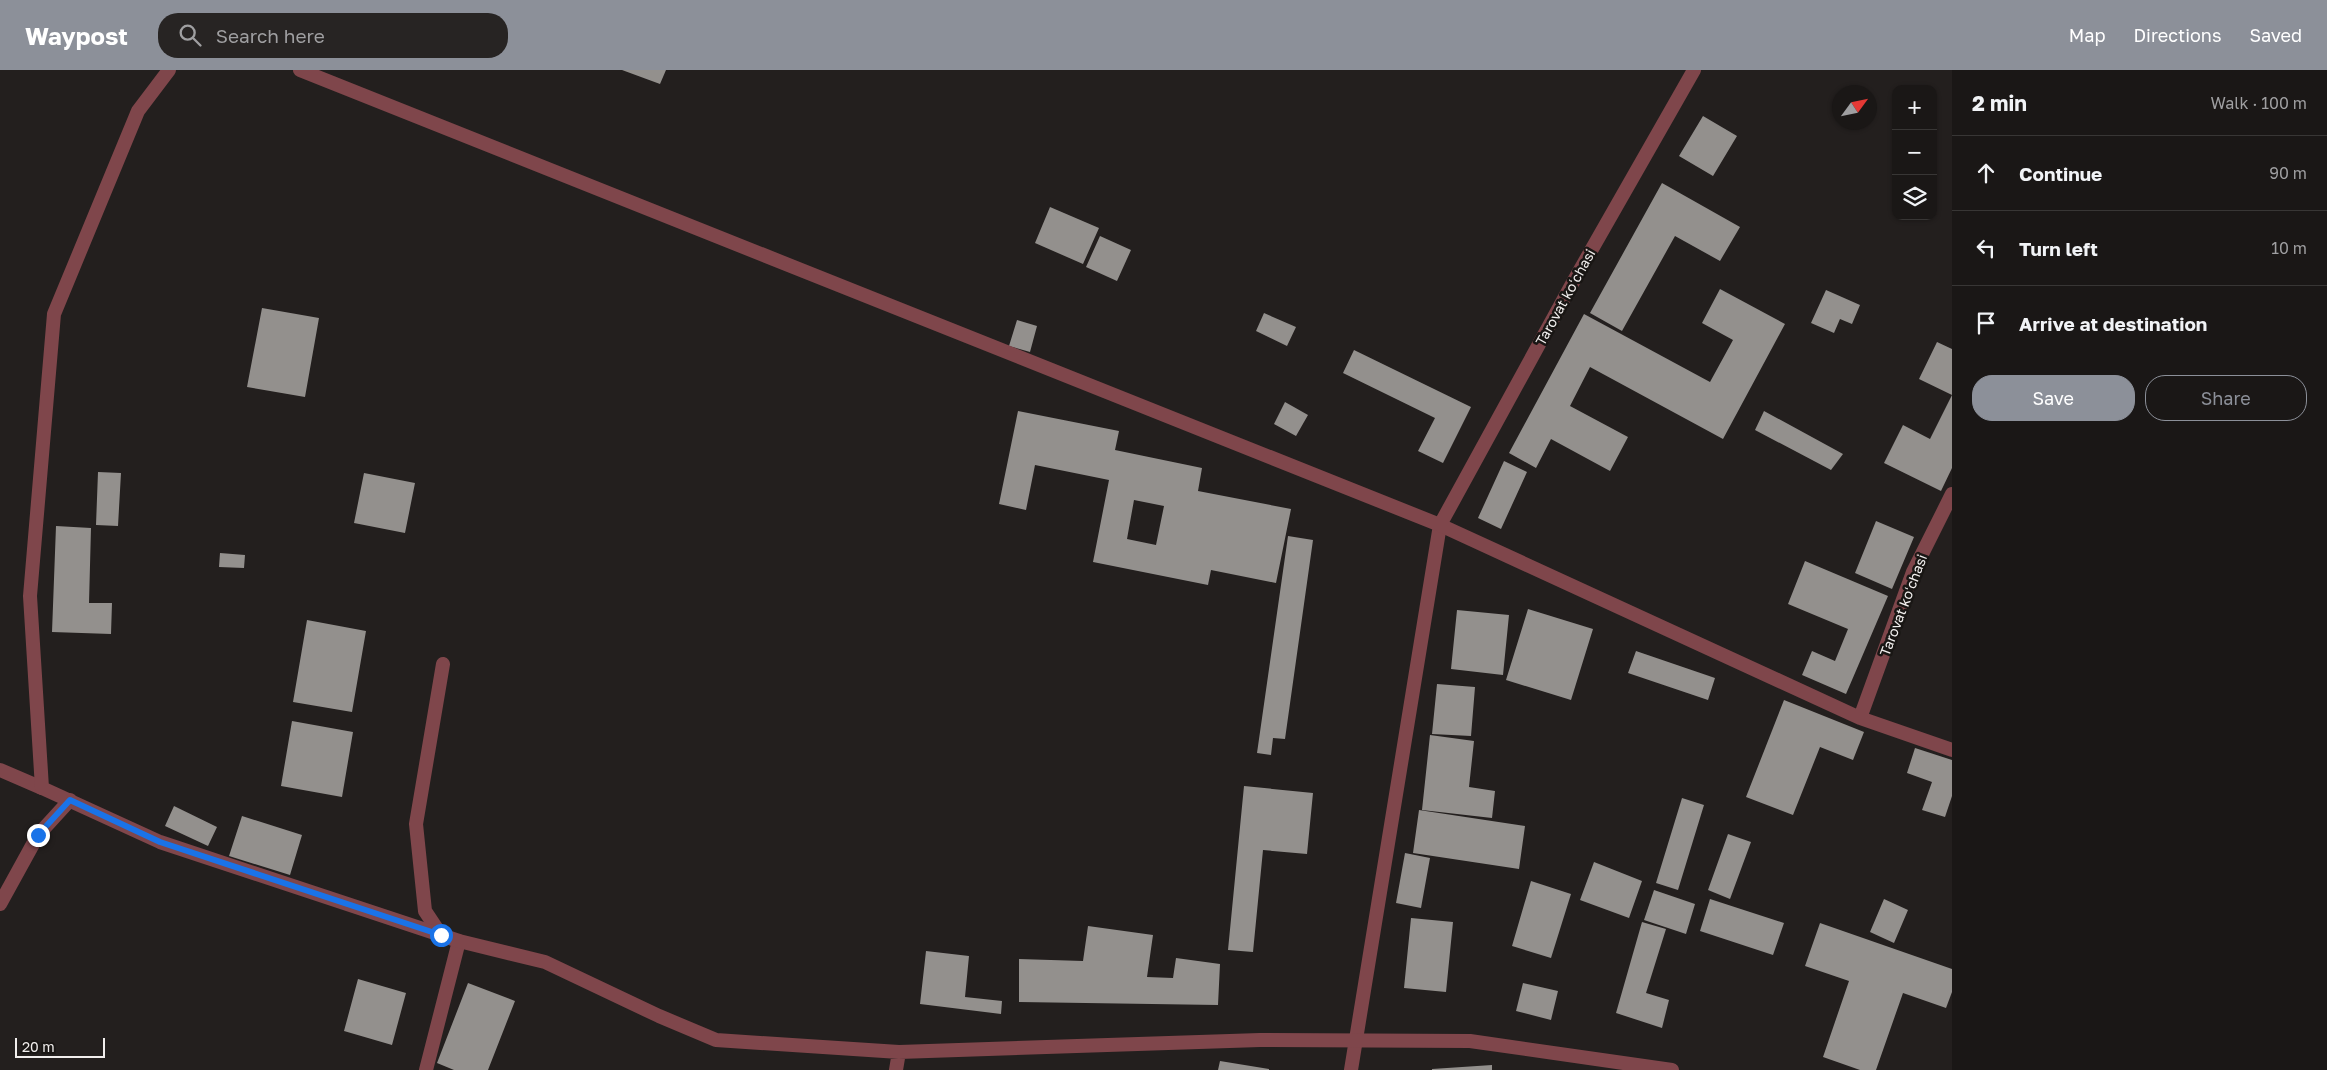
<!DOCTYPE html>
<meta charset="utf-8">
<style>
body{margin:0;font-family:"Golos Text",sans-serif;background:#272423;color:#f1f3f6}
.controls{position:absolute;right:15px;top:15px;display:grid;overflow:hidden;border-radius:10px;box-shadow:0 1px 4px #0004}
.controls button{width:45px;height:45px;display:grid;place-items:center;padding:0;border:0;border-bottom:1px solid #383635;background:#1a1716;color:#f1f3f6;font:25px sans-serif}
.compass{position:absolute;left:1832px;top:15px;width:45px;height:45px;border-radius:50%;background:#1a1716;box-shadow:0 1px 4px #0004;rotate:57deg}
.scale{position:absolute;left:15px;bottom:12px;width:90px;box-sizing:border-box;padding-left:5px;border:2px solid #f1eeed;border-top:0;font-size:14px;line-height:18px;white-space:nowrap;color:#f1eeed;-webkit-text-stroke:4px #191614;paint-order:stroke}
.stop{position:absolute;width:15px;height:15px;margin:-11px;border:4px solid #1a73e8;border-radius:50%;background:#fff}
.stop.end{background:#1a73e8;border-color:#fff;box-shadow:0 1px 5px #0008}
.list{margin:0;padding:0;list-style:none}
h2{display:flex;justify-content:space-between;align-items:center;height:65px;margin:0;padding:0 20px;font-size:21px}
h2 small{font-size:16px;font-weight:400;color:#9f9fa1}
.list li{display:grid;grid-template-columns:32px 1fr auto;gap:15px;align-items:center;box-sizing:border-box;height:75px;padding:0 20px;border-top:1px solid #383635}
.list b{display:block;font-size:19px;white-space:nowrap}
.list em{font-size:16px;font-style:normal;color:#9f9fa1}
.actions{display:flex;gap:10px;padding:15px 20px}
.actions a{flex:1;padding:11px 0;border:1px solid #8c9099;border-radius:20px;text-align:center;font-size:18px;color:#8c9099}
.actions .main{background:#8c9099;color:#fff}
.icon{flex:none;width:28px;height:28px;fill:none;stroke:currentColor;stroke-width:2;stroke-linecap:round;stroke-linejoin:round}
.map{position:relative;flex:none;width:1952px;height:1000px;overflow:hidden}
header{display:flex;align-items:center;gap:30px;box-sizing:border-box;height:70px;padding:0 25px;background:#8c9099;color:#fff}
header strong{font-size:24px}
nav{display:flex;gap:28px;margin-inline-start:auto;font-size:18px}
.search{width:350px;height:45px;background:#272423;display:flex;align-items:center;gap:12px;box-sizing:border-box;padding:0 18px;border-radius:20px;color:#9f9fa1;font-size:19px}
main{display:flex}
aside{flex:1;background:#1a1716}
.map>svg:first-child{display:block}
.building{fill:#93908d;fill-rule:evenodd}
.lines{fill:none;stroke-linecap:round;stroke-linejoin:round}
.service{stroke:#7f464b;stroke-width:14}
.minor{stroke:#7f464b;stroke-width:14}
.route{stroke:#1a73e8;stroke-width:6}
.labels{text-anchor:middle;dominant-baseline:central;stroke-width:5;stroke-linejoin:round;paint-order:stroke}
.street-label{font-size:14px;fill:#f1eeed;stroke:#191614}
</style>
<header>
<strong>Waypost</strong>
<div class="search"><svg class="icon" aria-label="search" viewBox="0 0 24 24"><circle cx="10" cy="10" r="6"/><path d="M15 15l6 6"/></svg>Search here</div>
<nav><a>Map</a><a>Directions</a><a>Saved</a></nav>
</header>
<main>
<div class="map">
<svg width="1952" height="1000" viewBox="0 0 1952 1000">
<rect width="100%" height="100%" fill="#231f1e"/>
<path class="building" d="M622 0H666L660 14Z
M1703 46 1737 66 1713 106 1679 86Z
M1662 113 1740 157 1720 191 1675 166 1622 261 1590 243Z
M1050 137 1099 158 1083 194 1035 173Z
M1100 166 1131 180 1117 211 1086 197Z
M1720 219 1785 254 1723 369 1590 297 1570 336 1628 367 1610 401 1551 369 1536 398 1509 383 1584 244 1710 312 1733 270 1702 253Z
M1826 220 1860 235 1852 254 1840 249 1834 263 1811 253Z
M262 238 319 248 305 327 247 317Z
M1264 243 1296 257 1287 276 1256 261Z
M1017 250 1037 256 1030 282 1009 276Z
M1937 272 1952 279V398L1941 421 1884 393 1903 355 1930 369 1952 325 1919 309Z
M1354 280 1471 337 1443 393 1418 381 1435 348 1343 303Z
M1285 332 1308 345 1296 366 1274 354Z
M1018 341 1119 361 1115 380 1202 398 1198 421 1291 439 1276 513 1211 500 1208 515 1093 492 1109 410 1035 395 1026 440 999 434ZM1134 430 1164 436 1156 475 1127 469Z
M1764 341 1843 384 1831 400 1755 360Z
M1504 391 1527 402 1501 459 1478 448Z
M98 402 121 403 118 456 96 455Z
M364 403 415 413 405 463 354 453Z
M1876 451 1914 467 1892 519 1855 503Z
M56 456 91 458 89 533H112L111 564 52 562Z
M1288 466 1313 470 1285 669 1273 668 1271 685 1257 683Z
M220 483 245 485 244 498 219 497Z
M1805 491 1888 526 1846 624 1802 605 1812 581 1835 591 1848 559 1788 534Z
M1528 539 1593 559 1571 630 1506 610Z
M1457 540 1509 545 1503 605 1451 599Z
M307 550 366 561 352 642 293 632Z
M1636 581 1715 608 1708 630 1628 603Z
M1437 614 1475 617 1471 666 1432 664Z
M1784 630 1864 662 1853 690 1820 677 1793 745 1746 727Z
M292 651 353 662 342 727 281 716Z
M1430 665 1474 671 1469 717 1495 721 1492 748 1422 740Z
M1915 678 1952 690V726L1945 747 1922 740 1932 712 1907 703Z
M1244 716 1313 723 1307 784 1263 780 1253 882 1228 880Z
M1682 728 1704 735 1678 820 1656 813Z
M174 736 217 757 208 776 165 756Z
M1419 740 1525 756 1519 799 1413 783Z
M242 746 302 765 290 805 229 786Z
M1728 764 1751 772 1730 829 1708 820Z
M1405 783 1430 788 1421 838 1396 833Z
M1594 792 1642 811 1629 848 1580 830Z
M1531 811 1571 824 1551 888 1512 876Z
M1654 820 1695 834 1686 864 1644 850Z
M1710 829 1784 853 1773 885 1700 861Z
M1884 829 1908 840 1894 873 1870 862Z
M1411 848 1453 852 1446 922 1404 918Z
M1642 852 1666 859 1646 923 1669 930 1662 958 1616 943Z
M1820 853 1952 899V922L1946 938 1903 923 1876 1000H1860L1823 987 1849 911 1805 896Z
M1088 856 1153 865 1147 907 1173 908 1176 888 1220 894 1218 935 1019 932V889L1083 891Z
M926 881 969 886 965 927 1002 931 1001 944 920 934Z
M358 909 406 923 392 975 344 961Z
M468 913 515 931 488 1000H454L437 993Z
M1523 913 1558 921 1551 950 1516 941Z
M1220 991 1269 999V1000H1218Z
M1492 995V1000H1432V999Z"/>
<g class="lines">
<path class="service" d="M0 700 42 718
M0 834 38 765 70 730
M441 865 425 841 416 754 443 594
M426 1000 459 871
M1351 1000 1440 455"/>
<path class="minor" d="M169 0 138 41 54 244 30 526 42 718 160 772 459 871 545 892 659 946 716 970 899 982 1260 970 1470 971 1672 1000
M300 0 1440 455 1860 648 1952 680
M1440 455 1572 214 1694 0
M1860 648 1913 502 1952 424
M896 1000 899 982"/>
</g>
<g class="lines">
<path class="route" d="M38 765 70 730 160 772 441 865"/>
</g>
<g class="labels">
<g class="street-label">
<text transform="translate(1565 227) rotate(-61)">Tarovat koʻchasi</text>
<text transform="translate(1903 535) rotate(-69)">Tarovat koʻchasi</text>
</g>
</g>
</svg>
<div class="controls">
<button>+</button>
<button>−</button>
<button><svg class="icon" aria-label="layers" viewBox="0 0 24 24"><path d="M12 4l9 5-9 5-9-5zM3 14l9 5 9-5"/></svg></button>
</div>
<svg class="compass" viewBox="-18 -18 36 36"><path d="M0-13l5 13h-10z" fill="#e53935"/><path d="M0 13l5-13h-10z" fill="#9f9fa1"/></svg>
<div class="scale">20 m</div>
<div class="stop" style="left:441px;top:865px"></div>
<div class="stop end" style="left:38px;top:765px"></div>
</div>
<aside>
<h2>2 min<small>Walk · 100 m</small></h2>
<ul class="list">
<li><svg class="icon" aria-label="ahead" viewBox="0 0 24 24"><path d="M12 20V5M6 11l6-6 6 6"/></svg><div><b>Continue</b></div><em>90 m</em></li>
<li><svg class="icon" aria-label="left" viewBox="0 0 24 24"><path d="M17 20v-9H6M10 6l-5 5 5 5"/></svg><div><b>Turn left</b></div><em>10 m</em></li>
<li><svg class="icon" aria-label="arrive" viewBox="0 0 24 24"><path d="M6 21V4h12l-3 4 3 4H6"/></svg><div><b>Arrive at destination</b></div></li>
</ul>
<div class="actions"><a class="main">Save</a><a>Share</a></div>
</aside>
</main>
